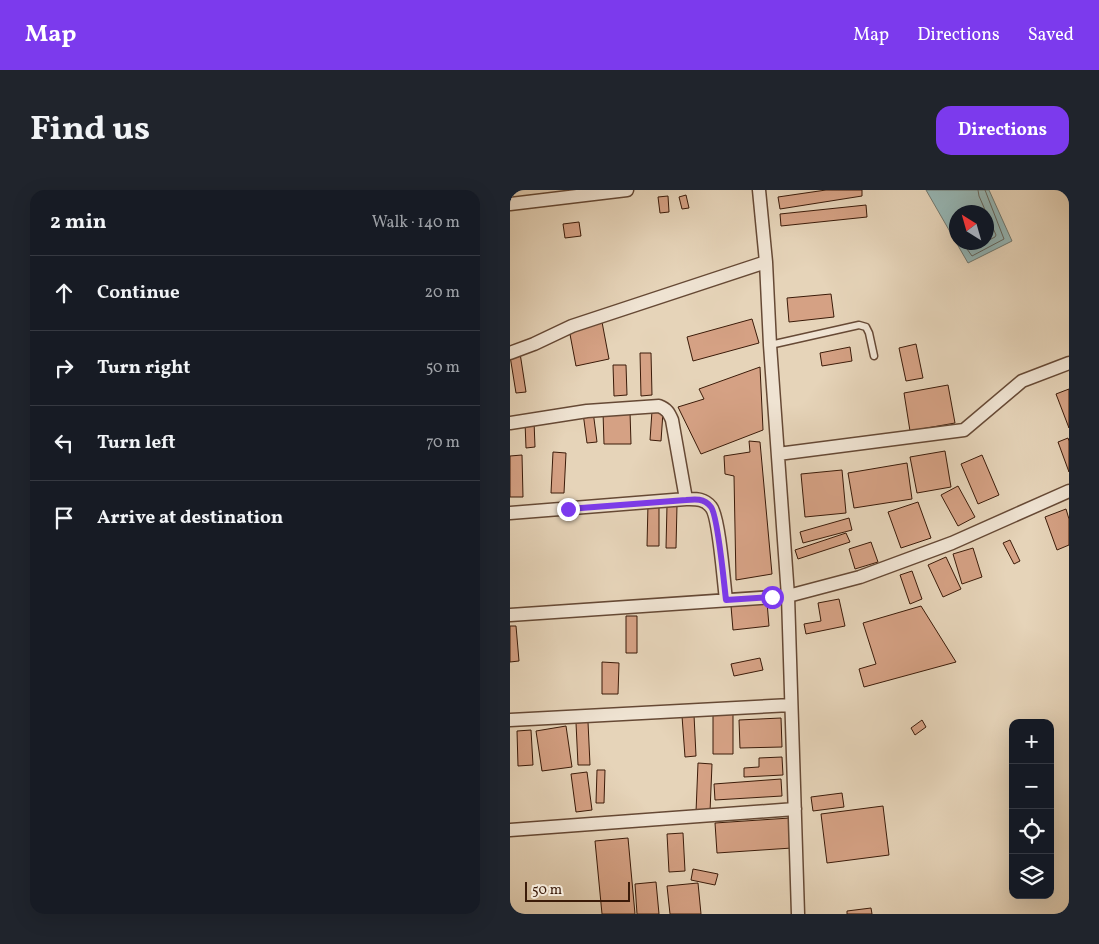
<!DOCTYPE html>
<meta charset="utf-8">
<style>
body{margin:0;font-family:Vollkorn,serif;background:#20242c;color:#f1f3f6}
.controls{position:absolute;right:15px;bottom:15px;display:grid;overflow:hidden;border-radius:10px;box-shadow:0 5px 20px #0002}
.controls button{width:45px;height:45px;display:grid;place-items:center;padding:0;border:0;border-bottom:1px solid #363941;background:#171b24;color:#f1f3f6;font:25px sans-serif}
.compass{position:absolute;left:439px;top:15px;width:45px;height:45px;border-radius:50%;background:#171b24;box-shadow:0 5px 20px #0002;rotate:323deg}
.scale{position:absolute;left:15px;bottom:12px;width:105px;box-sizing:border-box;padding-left:5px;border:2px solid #3b1b09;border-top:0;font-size:14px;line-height:18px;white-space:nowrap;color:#3b1b09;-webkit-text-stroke:4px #efe3d2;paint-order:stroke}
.stop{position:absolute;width:15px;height:15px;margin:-11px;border:4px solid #7c3aed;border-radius:50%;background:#fff}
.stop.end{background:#7c3aed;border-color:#fff;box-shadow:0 1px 5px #0008}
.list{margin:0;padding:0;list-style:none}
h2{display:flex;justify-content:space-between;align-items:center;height:65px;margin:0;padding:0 20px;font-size:21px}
h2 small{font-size:16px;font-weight:400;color:#9ea1a6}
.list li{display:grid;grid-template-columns:32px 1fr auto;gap:15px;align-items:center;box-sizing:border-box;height:75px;padding:0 20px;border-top:1px solid #363941}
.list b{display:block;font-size:19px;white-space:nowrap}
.list em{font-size:16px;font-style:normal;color:#9ea1a6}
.icon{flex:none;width:28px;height:28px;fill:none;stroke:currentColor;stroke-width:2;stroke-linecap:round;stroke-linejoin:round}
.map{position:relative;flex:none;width:559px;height:724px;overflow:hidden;border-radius:15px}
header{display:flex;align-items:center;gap:30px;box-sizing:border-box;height:70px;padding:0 25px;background:#7c3aed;color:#fff}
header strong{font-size:24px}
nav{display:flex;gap:28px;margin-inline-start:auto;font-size:18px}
.intro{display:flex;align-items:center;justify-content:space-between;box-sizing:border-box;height:120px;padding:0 30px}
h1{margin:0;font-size:35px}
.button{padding:12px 22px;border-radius:15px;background:#7c3aed;color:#fff;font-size:18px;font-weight:700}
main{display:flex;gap:30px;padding:0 30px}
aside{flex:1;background:#171b24;border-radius:15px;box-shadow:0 5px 20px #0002}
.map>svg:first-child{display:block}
.water{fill:#97b7b5;stroke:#727970;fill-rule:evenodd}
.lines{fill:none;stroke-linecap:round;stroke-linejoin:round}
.shore{stroke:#69695f;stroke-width:1}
.building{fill:#d5a184;stroke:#3b1b09}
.service-casing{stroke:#664935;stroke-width:9}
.minor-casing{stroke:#664935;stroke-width:15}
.service{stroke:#efe3d2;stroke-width:6}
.minor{stroke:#efe3d2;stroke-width:12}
.route{stroke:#7c3aed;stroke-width:6}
</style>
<header>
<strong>Map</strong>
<nav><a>Map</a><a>Directions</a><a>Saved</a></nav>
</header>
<div class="intro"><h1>Find us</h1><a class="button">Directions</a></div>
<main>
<aside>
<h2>2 min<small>Walk · 140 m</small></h2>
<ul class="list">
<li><svg class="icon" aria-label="ahead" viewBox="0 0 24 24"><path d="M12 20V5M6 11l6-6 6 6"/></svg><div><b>Continue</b></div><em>20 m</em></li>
<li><svg class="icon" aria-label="right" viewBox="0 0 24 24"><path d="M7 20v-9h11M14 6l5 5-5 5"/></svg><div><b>Turn right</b></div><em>50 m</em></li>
<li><svg class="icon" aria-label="left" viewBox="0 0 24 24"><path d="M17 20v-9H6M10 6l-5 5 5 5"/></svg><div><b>Turn left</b></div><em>70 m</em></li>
<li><svg class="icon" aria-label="arrive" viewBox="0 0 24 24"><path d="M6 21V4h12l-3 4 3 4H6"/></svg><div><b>Arrive at destination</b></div></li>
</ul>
</aside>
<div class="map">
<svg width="559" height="724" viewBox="0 0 559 724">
<rect width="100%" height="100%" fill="#e6d4b9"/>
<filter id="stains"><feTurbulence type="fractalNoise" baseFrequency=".004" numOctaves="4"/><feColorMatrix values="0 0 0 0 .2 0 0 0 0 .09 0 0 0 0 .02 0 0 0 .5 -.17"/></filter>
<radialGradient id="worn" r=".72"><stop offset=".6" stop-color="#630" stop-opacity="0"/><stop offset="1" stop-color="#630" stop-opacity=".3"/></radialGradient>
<path class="water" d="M416 0H479L502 51 458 73ZM447 22H477V52H447Z"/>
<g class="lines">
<path class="shore" d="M468 0 469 6 486 45 485 47 477 51
M452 52 462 66 494 49 475 0"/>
</g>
<path class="building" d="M316 0H352V6L270 19 268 7Z
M176 5 179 18 172 19 169 7Z
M158 6 159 22 150 23 148 7Z
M356 15 357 27 271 36 270 24Z
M69 32 71 46 55 48 53 34Z
M321 104 324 127 279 132 277 108Z
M242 129 249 153 183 171 177 147Z
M92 132 99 169 66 176 59 139Z
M406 154 413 188 396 191 389 158Z
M340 157 342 171 312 176 310 163Z
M10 163 16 202 6 203 0 166Z
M130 163H141L142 205 131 206Z
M103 175H116L117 205 104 206Z
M250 177 253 240 191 264 168 217 194 209 189 199Z
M438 195 445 233 400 241 394 203Z
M559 199V238L546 204Z
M83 221 87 252 77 253 73 223Z
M142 221 153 222 151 251 140 250Z
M93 222H120L121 254H94Z
M24 231 25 257 16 258 15 232Z
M558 248 559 251V282L548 252Z
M239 251 250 252 262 384 226 390 224 286 215 284 214 266 240 262Z
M435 261 441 297 407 303 400 267Z
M43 262 56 263 54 303H41Z
M12 265 13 307H0V266Z
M472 265 489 305 468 314 451 274Z
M397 273 402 309 344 318 338 283Z
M332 280 336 323 295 327 291 284Z
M448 296 465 327 448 336 431 305Z
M408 312 421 348 391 358 378 322Z
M138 314H149V356H137Z
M157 315H167L166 358H156Z
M556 319 559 329V355L547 360 535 327Z
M339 328 342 340 293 353 290 342Z
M336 343 340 352 288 369 285 360Z
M500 350 510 371 504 374 493 353Z
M361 352 368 372 345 379 339 359Z
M463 358 472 387 452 394 443 364Z
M436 367 451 399 433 407 418 375Z
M402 381 412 409 400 414 390 385Z
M329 409 335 436 296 444 294 434 311 431 308 413Z
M257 412 259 436 223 440 221 416Z
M411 416 446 472 354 497 349 479 366 474 353 433Z
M116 426H127V463H116Z
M0 436H6L9 471 0 472Z
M250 468 253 480 224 486 221 474Z
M92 472 109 473 108 504H92Z
M203 522H223V564H203Z
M184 525 186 566 175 567 172 526Z
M271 528 272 557 230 558 229 530Z
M412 530 416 537 405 545 401 538Z
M78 532 80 575H68L66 533Z
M56 536 62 577 32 581 26 541Z
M21 540 23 575 8 576 7 541Z
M272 567 273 585 234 587V578L249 577V568Z
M188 573 202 574 200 622H186Z
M87 580H95L94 613H86Z
M77 582 82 620 66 622 61 584Z
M271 589 272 606 205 610 204 594Z
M332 603 334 617 303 621 301 607Z
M373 616 379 665 317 673 311 624Z
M280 628 282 658 207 663 205 633Z
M173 643 175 681 159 682 157 644Z
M118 648 125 724H92L85 651Z
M183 679 208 684 205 695 181 690Z
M146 692 149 724H127L125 694Z
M188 693 191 724H160L157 696Z
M361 718 362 724H337V721Z"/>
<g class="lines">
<g class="service-casing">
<path id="service" d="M260 155 349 135 356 137 359 143 364 166"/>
</g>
<g class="minor-casing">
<path id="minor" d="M249 0 256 72 260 155 278 406 288 724
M0 14 117 0
M0 163 24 154 62 136 256 72
M0 233 77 221 149 216C157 219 159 223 162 230L176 309
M268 264 454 240 512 191 559 173
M0 323 176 309C185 309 194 308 201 317 209 326 214 394 216 410
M0 425 278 406 350 387 442 353 559 301
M0 530 281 515
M0 640 285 619"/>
</g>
<use href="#service" class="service"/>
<use href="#minor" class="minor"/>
</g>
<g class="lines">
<path class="route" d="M58 319 176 310C185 309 194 308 201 317 208 326 214 394 216 410L262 407"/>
</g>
<rect width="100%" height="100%" filter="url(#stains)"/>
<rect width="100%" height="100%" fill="url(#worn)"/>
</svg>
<div class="controls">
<button>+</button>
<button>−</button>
<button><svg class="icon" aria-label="locate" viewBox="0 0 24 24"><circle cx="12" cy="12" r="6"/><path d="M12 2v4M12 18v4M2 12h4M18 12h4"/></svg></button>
<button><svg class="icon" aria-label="layers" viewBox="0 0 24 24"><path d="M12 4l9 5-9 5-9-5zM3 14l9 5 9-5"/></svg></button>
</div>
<svg class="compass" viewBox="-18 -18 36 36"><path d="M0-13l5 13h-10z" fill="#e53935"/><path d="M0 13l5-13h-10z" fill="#9ea1a6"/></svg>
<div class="scale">50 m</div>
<div class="stop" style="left:262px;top:407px"></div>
<div class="stop end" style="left:58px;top:319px"></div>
</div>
</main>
